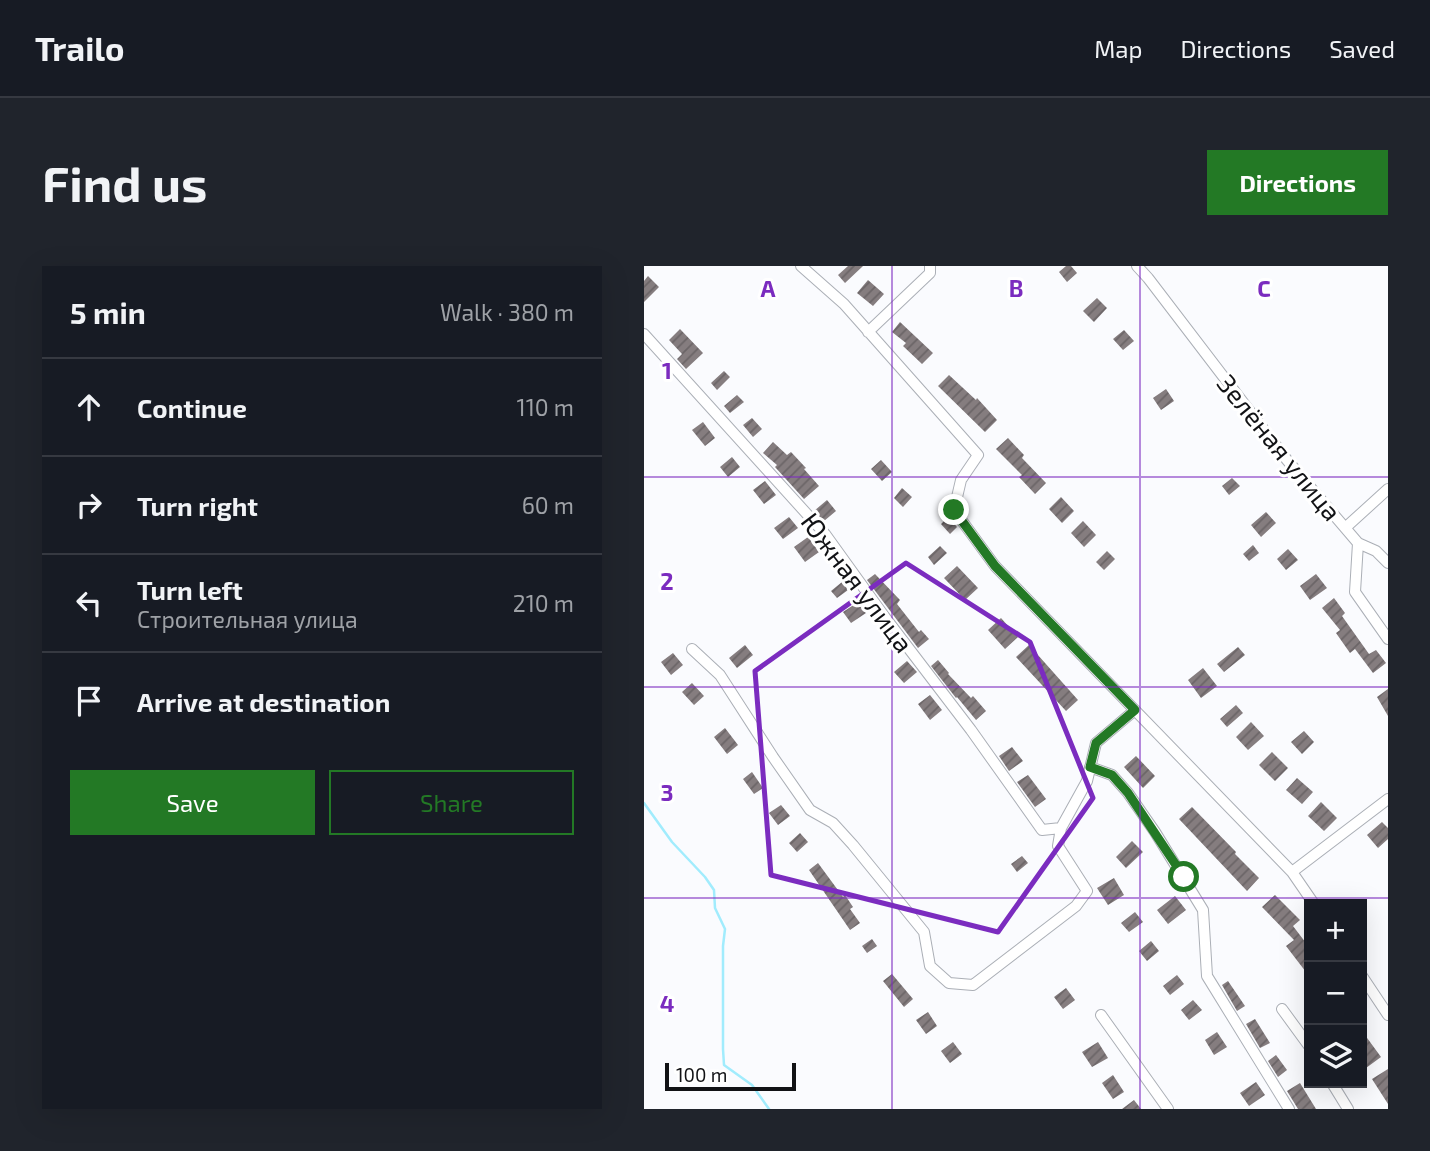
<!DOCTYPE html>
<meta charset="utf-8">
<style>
body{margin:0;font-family:"Exo 2",sans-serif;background:#20242c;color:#f1f3f6}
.controls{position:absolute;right:21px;bottom:21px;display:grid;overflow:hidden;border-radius:0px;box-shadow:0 7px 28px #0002}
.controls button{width:63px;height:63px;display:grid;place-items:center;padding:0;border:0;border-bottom:2px solid #363941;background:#171b24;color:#f1f3f6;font:35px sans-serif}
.scale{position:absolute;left:21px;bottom:18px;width:131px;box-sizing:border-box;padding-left:7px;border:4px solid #111215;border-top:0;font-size:19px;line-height:24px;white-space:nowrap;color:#111215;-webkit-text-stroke:5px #fff;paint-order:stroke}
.stop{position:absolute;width:21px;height:21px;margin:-16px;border:5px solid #237925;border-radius:50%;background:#fff}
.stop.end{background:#237925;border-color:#fff;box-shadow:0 2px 7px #0008}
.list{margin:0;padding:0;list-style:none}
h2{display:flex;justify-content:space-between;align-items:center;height:91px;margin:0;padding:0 28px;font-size:30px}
h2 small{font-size:23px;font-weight:400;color:#9ea1a6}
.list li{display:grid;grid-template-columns:46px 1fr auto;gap:21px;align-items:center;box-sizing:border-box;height:98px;padding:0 28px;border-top:2px solid #363941}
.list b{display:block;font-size:26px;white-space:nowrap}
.list p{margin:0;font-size:23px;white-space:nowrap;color:#9ea1a6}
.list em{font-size:23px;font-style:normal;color:#9ea1a6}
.actions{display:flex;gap:14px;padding:21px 28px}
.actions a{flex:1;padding:16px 0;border:2px solid #237925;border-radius:0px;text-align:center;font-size:24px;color:#237925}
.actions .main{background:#237925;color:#fff}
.icon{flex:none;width:38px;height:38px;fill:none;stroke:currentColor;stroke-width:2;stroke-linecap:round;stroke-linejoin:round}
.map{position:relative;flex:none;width:744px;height:843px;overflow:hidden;border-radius:0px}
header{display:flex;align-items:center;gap:42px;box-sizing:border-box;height:98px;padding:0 35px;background:#171b24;border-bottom:2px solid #363941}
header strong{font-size:33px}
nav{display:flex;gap:38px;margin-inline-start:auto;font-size:24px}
.intro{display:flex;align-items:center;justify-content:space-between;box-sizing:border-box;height:168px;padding:0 42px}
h1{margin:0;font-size:49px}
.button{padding:18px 32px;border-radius:0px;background:#237925;color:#fff;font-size:24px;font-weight:700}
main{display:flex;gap:42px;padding:0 42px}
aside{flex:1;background:#171b24;border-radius:0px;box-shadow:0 7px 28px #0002}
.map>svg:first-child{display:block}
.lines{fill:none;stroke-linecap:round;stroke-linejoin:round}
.stream{stroke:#a1ecfd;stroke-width:2.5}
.building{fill:url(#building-hatch)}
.minor-casing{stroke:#abafb6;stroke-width:12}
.minor{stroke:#fff;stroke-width:10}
.route{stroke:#237925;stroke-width:9}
.marked{fill:none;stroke:#7b2cbf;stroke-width:5;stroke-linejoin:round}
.grid{fill:none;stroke:#7b2cbf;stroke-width:2;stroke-opacity:0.55}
.labels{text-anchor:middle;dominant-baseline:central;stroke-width:6;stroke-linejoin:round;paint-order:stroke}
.street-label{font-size:26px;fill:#111215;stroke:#fff}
.grid-label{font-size:23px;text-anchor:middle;font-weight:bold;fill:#7b2cbf;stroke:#fff;stroke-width:6;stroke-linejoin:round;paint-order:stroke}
</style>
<header>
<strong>Trailo</strong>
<nav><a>Map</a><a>Directions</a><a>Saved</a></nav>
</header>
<div class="intro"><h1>Find us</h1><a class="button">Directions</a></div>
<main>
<aside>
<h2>5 min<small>Walk · 380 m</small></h2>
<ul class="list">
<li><svg class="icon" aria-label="ahead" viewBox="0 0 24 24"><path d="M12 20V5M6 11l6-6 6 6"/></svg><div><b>Continue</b></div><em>110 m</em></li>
<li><svg class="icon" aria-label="right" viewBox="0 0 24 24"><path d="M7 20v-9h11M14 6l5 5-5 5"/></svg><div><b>Turn right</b></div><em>60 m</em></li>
<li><svg class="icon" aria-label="left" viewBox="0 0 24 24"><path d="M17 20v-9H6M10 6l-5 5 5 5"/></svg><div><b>Turn left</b><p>Строительная улица</p></div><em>210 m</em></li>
<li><svg class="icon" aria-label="arrive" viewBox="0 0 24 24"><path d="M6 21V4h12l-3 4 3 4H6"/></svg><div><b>Arrive at destination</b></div></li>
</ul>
<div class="actions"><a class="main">Save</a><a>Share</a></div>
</aside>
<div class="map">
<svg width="744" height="843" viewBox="0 0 744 843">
<defs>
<pattern id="building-hatch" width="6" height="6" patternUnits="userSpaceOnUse" patternTransform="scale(1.75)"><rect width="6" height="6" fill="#857d7f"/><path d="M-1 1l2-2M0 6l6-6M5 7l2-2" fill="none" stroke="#6b6567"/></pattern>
</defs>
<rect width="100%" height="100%" fill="#fafbfe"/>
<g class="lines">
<path class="stream" d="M0 537 28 576 61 611 70 624 71 642 81 663 79 680V783L80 799 108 819 125 843"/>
</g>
<path class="building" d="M204 0H219L201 17 194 9Z
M422 0H427L433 7 423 16 415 6Z
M4 10 15 21 0 36V15Z
M224 14 240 28 229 40 213 27Z
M453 32 463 42 450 56 439 45Z
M256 56 289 87 278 98 259 80 262 77 248 66Z
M36 63 59 87 42 103 33 93 38 88 25 74Z
M480 64 490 75 479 84 469 73Z
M80 105 86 111 73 124 67 117Z
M305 109 332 134 333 132 353 154 341 166 294 120Z
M522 123 530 135 517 144 509 132Z
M93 129 100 136 86 147 80 140Z
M108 152 118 163 109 171 99 159Z
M59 156 71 172 61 180 48 164Z
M364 172 380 189 378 192 402 217 391 228 375 211 378 209 352 183Z
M129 176 143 189 147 186 162 202 160 203 175 220 160 233 131 201 133 199 119 187Z
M88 191 96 201 84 211 76 201Z
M237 194 248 206 238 215 227 203Z
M588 212 596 220 585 229 578 220Z
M121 215 132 229 120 238 109 224Z
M258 222 268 231 259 241 250 232Z
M417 231 430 245 418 257 405 243Z
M183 234 192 245 180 255 170 245Z
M622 246 632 257 617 271 607 259Z
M145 251 154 262 139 273 130 262Z
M304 251 313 261 306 268 297 258Z
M439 255 452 269 440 281 427 267Z
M164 271 175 286 161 296 150 281Z
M609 279 615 287 605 295 599 288Z
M296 280 303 287 290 299 284 291Z
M644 283 654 294 642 304 633 293Z
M463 285 471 293 460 304 452 296Z
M313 300 334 322 321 334 300 312Z
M231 308 256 334 253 338 275 366 277 364 285 373 274 382 223 314Z
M672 308 683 322 666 334 656 320Z
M198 316 204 324 193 332 187 325Z
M690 332 701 347 698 350 725 388 732 384 742 397 729 407 711 383 706 387 692 367 696 364 678 342Z
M214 336 222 347 207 357 199 346Z
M357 352 374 371 361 383 344 364Z
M101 379 109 389 93 402 85 392Z
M385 379 434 434 422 445 372 391Z
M594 381 601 389 580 406 573 398Z
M29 387 39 399 27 409 17 396Z
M294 394 305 407 304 408 327 432 329 430 342 445 332 454 313 431 312 432 287 400Z
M263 395 273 406 260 417 250 406Z
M559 402 573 420 557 432 544 414Z
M48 417 60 430 50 439 38 426Z
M744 423V450L733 431Z
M286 429 298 444 286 454 274 438Z
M592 439 599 447 583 461 576 453Z
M607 456 620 470 604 484 592 471Z
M81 462 94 479 83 488 70 471Z
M660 465 670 476 658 488 647 476Z
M368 481 379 495 365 505 355 490Z
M628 486 644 502 631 515 615 499Z
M492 490 511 510 499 522 480 501Z
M108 506 119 522 110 528 99 513Z
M384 509 402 533 391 541 373 516Z
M653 512 669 526 658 538 642 524Z
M677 536 693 552 680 565 664 550Z
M137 539 146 550 134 559 125 547Z
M548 541 592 586 591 588 615 612 603 625 535 553Z
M738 556 744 562V573L734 582 723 569Z
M156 567 164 576 153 586 145 577Z
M488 575 499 586 482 602 472 591Z
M378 590 384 597 373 606 367 598Z
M174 597 199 631 201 629 209 641 206 643 216 657 206 664 165 604Z
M470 612 480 629 464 639 453 622Z
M631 629 656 654 649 660 665 681V710L642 680 650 674 618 641Z
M531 630 542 644 524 658 513 644Z
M491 646 499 656 485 666 477 657Z
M228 673 233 680 223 687 218 680Z
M507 675 515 685 503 695 495 685Z
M248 708 269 733 260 741 239 715Z
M533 709 540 718 526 729 519 720Z
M584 715 601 740 593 745 578 719Z
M422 722 431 734 419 743 410 731Z
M549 734 558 744 545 754 537 744Z
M284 746 293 760 282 768 272 754Z
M611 753 626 777 616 782 602 758Z
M718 765 737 791 722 802 718 796Z
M573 766 583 781 570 789 561 774Z
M309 776 318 788 306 797 297 785Z
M454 776 464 792 448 801 438 786Z
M632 789 643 804 634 811 624 795Z
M744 803V838L728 813Z
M469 809 480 826 469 833 458 817Z
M612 816 621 829 605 840 596 827Z
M656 817 672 843H654L643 825Z
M490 834 497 843H478Z"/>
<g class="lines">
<g class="minor-casing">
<path id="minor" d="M157 0 200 38 334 189 317 214 310 244 351 300 648 606 670 638
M493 0 504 12 643 194 714 277 711 326 744 373
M224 66 286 7V0
M0 68 181 268 240 350 327 464 398 564 417 562
M701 262 744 223
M714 277 732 285 744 297
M48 383 76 409 129 491 166 544 189 557 209 579 280 666 286 700 305 717 329 719 432 640 443 625 414 580 417 562 443 515 452 477 491 444
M446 501 468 509 484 527 511 566 559 644 563 710 645 843
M648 606 744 533
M718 710 744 749
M638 743 665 780
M457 749 524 843
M688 817 704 843"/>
</g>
<use href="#minor" class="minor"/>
</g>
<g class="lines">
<path class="route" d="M310 244 351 300 491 444 452 477 446 501 468 509 484 527 540 611"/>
</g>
<path class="marked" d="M262 297 386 376 449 532 354 666 127 609 111 405Z"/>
<path class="grid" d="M248 0V843M496 0V843M0 211H744M0 421H744M0 632H744"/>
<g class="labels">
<g class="street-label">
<text transform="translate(636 181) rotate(51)">Зелёная улица</text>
<text transform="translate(214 316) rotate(53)">Южная улица</text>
</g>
</g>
<g class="grid-label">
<text x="124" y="31">A</text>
<text x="372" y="31">B</text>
<text x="620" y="31">C</text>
<text x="23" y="113">1</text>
<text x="23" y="324">2</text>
<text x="23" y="535">3</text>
<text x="23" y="746">4</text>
</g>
</svg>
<div class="controls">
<button>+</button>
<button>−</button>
<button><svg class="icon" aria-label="layers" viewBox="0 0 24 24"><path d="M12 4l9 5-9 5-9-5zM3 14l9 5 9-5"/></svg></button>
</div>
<div class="scale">100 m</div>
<div class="stop" style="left:540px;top:611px"></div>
<div class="stop end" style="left:310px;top:244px"></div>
</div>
</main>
